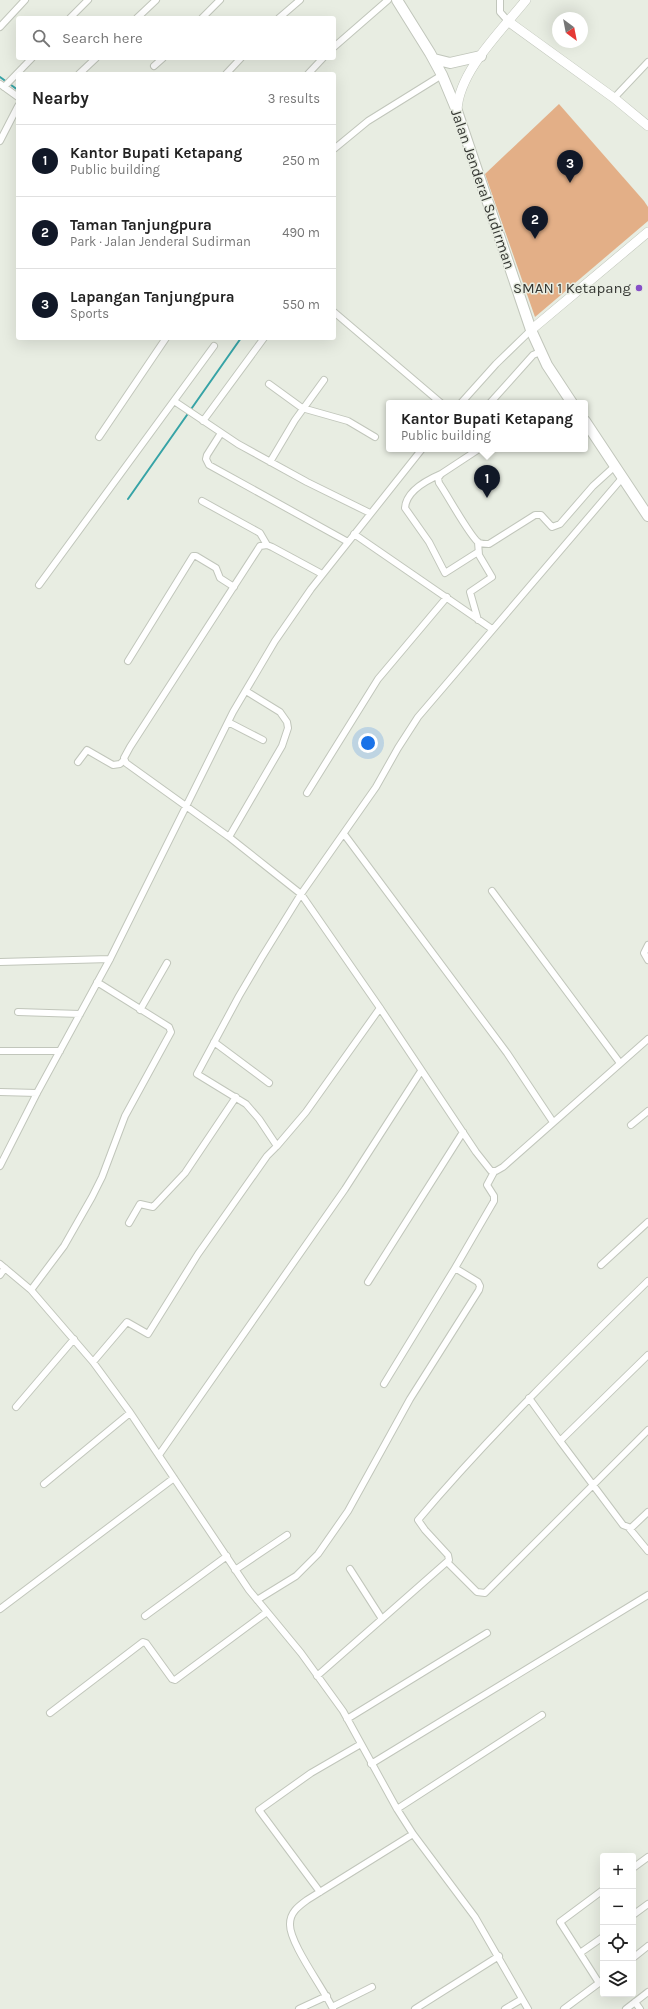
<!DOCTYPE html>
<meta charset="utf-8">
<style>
body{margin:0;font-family:Karla,sans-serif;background:#f6f6f6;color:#222}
.controls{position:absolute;right:12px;bottom:12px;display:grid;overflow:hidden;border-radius:4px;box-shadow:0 4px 16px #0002}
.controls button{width:36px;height:36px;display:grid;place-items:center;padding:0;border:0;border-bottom:1px solid #e0e0e0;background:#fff;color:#222;font:20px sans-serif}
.compass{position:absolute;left:552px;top:12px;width:36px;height:36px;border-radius:50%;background:#fff;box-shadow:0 4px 16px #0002;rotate:148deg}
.you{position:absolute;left:368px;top:743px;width:14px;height:14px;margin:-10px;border:3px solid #fff;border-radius:50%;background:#1a73e8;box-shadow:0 0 0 6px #1a73e833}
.badge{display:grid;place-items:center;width:26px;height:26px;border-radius:50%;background:#111827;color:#fff;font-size:13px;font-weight:700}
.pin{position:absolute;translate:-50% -33px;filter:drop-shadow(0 1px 2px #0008)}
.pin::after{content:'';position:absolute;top:21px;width:14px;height:12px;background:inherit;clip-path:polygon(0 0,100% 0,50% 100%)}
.popup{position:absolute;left:386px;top:400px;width:202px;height:52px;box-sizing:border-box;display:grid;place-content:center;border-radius:4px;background:#fff;filter:drop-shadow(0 1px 3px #0005);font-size:13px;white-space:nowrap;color:#767676}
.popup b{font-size:15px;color:#222}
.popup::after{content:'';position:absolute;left:50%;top:100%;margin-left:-8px;border:8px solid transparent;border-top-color:#fff}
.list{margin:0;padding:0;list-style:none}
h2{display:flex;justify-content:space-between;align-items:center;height:52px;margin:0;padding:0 16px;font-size:17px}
h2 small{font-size:13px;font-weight:400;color:#767676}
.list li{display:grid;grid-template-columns:26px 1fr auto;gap:12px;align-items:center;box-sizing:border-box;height:72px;padding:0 16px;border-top:1px solid #e0e0e0}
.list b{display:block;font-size:15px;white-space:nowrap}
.list p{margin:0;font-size:13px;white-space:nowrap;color:#767676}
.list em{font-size:13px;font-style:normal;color:#767676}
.icon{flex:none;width:22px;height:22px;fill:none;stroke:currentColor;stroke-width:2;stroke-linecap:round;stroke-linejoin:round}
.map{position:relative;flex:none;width:648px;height:2009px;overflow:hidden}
.search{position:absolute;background:#fff;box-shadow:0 4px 16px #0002;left:16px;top:16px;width:320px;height:44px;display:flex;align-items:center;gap:10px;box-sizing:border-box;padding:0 14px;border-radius:4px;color:#767676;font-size:15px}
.panel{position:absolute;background:#fff;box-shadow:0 4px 16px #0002;left:16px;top:72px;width:320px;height:268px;border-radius:4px}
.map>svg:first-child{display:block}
.green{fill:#e3af87}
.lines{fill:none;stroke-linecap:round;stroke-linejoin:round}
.stream{stroke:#36a3a6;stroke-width:2}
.street-casing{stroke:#c1c6bb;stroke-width:8}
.secondary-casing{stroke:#c1c6bb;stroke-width:10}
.primary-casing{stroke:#c1c6bb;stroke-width:12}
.street{stroke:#fff;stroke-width:6}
.secondary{stroke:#fff;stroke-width:9}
.primary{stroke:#fff;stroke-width:10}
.poi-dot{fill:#864fc7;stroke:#e8ede2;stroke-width:1.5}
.labels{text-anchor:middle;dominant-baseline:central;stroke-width:3;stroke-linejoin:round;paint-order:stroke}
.street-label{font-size:15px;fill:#363834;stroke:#e8ede2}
.poi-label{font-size:15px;fill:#363834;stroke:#e8ede2;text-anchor:end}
</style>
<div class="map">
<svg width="648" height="2009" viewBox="0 0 648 2009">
<rect width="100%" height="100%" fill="#e8ede2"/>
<path class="green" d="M559 104 644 201 648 207V221L535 317 485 174Z"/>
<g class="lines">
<path class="stream" d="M0 77 18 90
M128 499 241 338"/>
<g class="street-casing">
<path id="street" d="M500 0V12L509 22
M70 18 88 0
M137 18 156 0
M202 18 220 0
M279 18 300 0
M0 27 25 0
M334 47 388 0
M154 66 163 58
M79 74 96 58
M226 74 241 58
M308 74 323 58
M0 84 18 97
M4 87 32 58
M614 98 648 62
M0 141 18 106
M334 149 368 121 442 75
M334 312 441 403
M269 384 302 408 348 421 375 437
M174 401 238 444 307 482 370 513
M461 403 496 364 531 330
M490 403 533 355 540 352
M203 421 264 338
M221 433 207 455 206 459 209 465 348 542
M99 437 166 338
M479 449 441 474 438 478 439 483C447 494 470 537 479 543 482 544 485 544 489 544L535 515H541L552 527 560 524 593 486 615 466
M270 462 295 420 324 380
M441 474C427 480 406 491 405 508L429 542 445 573 478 552
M202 501 260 533 267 545
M354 534 492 629
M322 574 272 547 267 545 260 546 130 747 124 758 126 763 229 837 301 894 380 1008 476 1152 491 1171H496L503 1167 648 1039
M39 585 214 346
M478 620 470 592 492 577 479 555 478 542
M128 661 193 556H196L216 568 220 578 234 587
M228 722 263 740
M78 762 87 750 113 765 120 764 124 760
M307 793 378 679 447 597
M344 834 507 1053 553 1122
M229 837 282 746 288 728 287 722 280 712 246 691
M492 891 620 1063
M648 945 644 953 648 960
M0 962 110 959
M380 1008 306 1112 277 1146 259 1119 246 1104 197 1074 239 996 262 957 301 894 376 787 398 748 418 717 623 477
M140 1010 167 963
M18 1012 80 1014
M214 1042 269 1083
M0 1051H60
M0 1092 37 1093
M631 1125 648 1111
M0 1166 38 1091 110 959 233 712 275 641 311 589 422 449
M129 1223 140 1204 153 1207 185 1173 236 1097
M0 1264 31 1290 93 1362 129 1411 249 1590 301 1653 343 1711 397 1809 413 1834 475 1917 528 2009
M601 1265 648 1222
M0 1275 5 1268
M368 1282 463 1132
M31 1290 64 1246 92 1197 102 1177 125 1116 171 1032 169 1027 97 982
M648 1355 560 1441 623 1525 631 1528 648 1512
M93 1362 127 1322 148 1334 198 1254 267 1156 277 1146
M384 1384 455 1268
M529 1398 560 1441
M16 1407 74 1339
M159 1455 345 1189 421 1071
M44 1484 130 1413
M629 1528 648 1551
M447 1562 477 1592 485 1593 648 1430
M235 1570 287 1535
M257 1600 296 1576 318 1554 348 1511 410 1399 479 1290 480 1286 478 1282 455 1268 494 1201V1196L487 1185 494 1172
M0 1609 174 1478
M145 1616 227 1556
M382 1619 449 1560 448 1555 425 1530 418 1520C490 1435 569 1358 648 1281
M317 1676 382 1619 350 1569
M50 1713 143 1642 146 1643 172 1679 175 1680 267 1612
M347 1719 487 1633
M371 1764 648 1595
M397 1809 542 1715
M633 1868 648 1857
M320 1892 259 1810 311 1773 361 1744
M633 1915 648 1904
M580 1953 603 1937
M633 1958 648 1946
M599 1983 560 1922 603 1890
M635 2002 640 2009
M332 2007 372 1987
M299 2009 327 1996
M333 2009C324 1989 289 1943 290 1924 290 1912 299 1906 307 1900L413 1834
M415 2009 499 1956
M505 2009 522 1999
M564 2009 603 1980
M626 2009 648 1992"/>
</g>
<g class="secondary-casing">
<path id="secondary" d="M509 22 614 98 648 126
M457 110C459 71 502 30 526 0
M531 330 648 232"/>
</g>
<g class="primary-casing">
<path id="primary" d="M397 0 430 53 442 75 457 111 531 330 547 365 572 403
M434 59 450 63 481 56
M585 421 648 516"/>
</g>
<use href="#street" class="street"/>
<use href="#secondary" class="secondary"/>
<use href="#primary" class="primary"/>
</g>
<circle class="poi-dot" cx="639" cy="288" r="4"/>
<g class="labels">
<g class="street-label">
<text transform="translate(483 189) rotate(71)">Jalan Jenderal Sudirman</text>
</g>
<g class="poi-label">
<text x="631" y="288">SMAN 1 Ketapang</text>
</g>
</g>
</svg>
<div class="controls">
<button>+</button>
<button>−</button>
<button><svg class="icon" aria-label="locate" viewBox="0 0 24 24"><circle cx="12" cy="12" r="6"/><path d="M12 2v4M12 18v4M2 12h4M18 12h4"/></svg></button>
<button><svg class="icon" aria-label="layers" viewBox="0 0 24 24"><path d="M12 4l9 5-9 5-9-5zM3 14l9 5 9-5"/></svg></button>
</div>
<svg class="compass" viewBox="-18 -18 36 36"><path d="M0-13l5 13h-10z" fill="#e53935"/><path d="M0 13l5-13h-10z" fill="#767676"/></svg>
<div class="you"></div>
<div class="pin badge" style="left:487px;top:498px">1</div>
<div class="popup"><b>Kantor Bupati Ketapang</b>Public building</div>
<div class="pin badge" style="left:535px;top:239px">2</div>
<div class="pin badge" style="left:570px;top:183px">3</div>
<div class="search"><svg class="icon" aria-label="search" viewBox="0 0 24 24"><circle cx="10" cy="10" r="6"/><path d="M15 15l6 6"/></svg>Search here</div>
<section class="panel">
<h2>Nearby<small>3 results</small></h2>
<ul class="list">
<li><span class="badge">1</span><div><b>Kantor Bupati Ketapang</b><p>Public building</p></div><em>250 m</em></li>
<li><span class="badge">2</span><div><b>Taman Tanjungpura</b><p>Park · Jalan Jenderal Sudirman</p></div><em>490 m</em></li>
<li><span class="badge">3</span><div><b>Lapangan Tanjungpura</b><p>Sports</p></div><em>550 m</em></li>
</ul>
</section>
</div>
